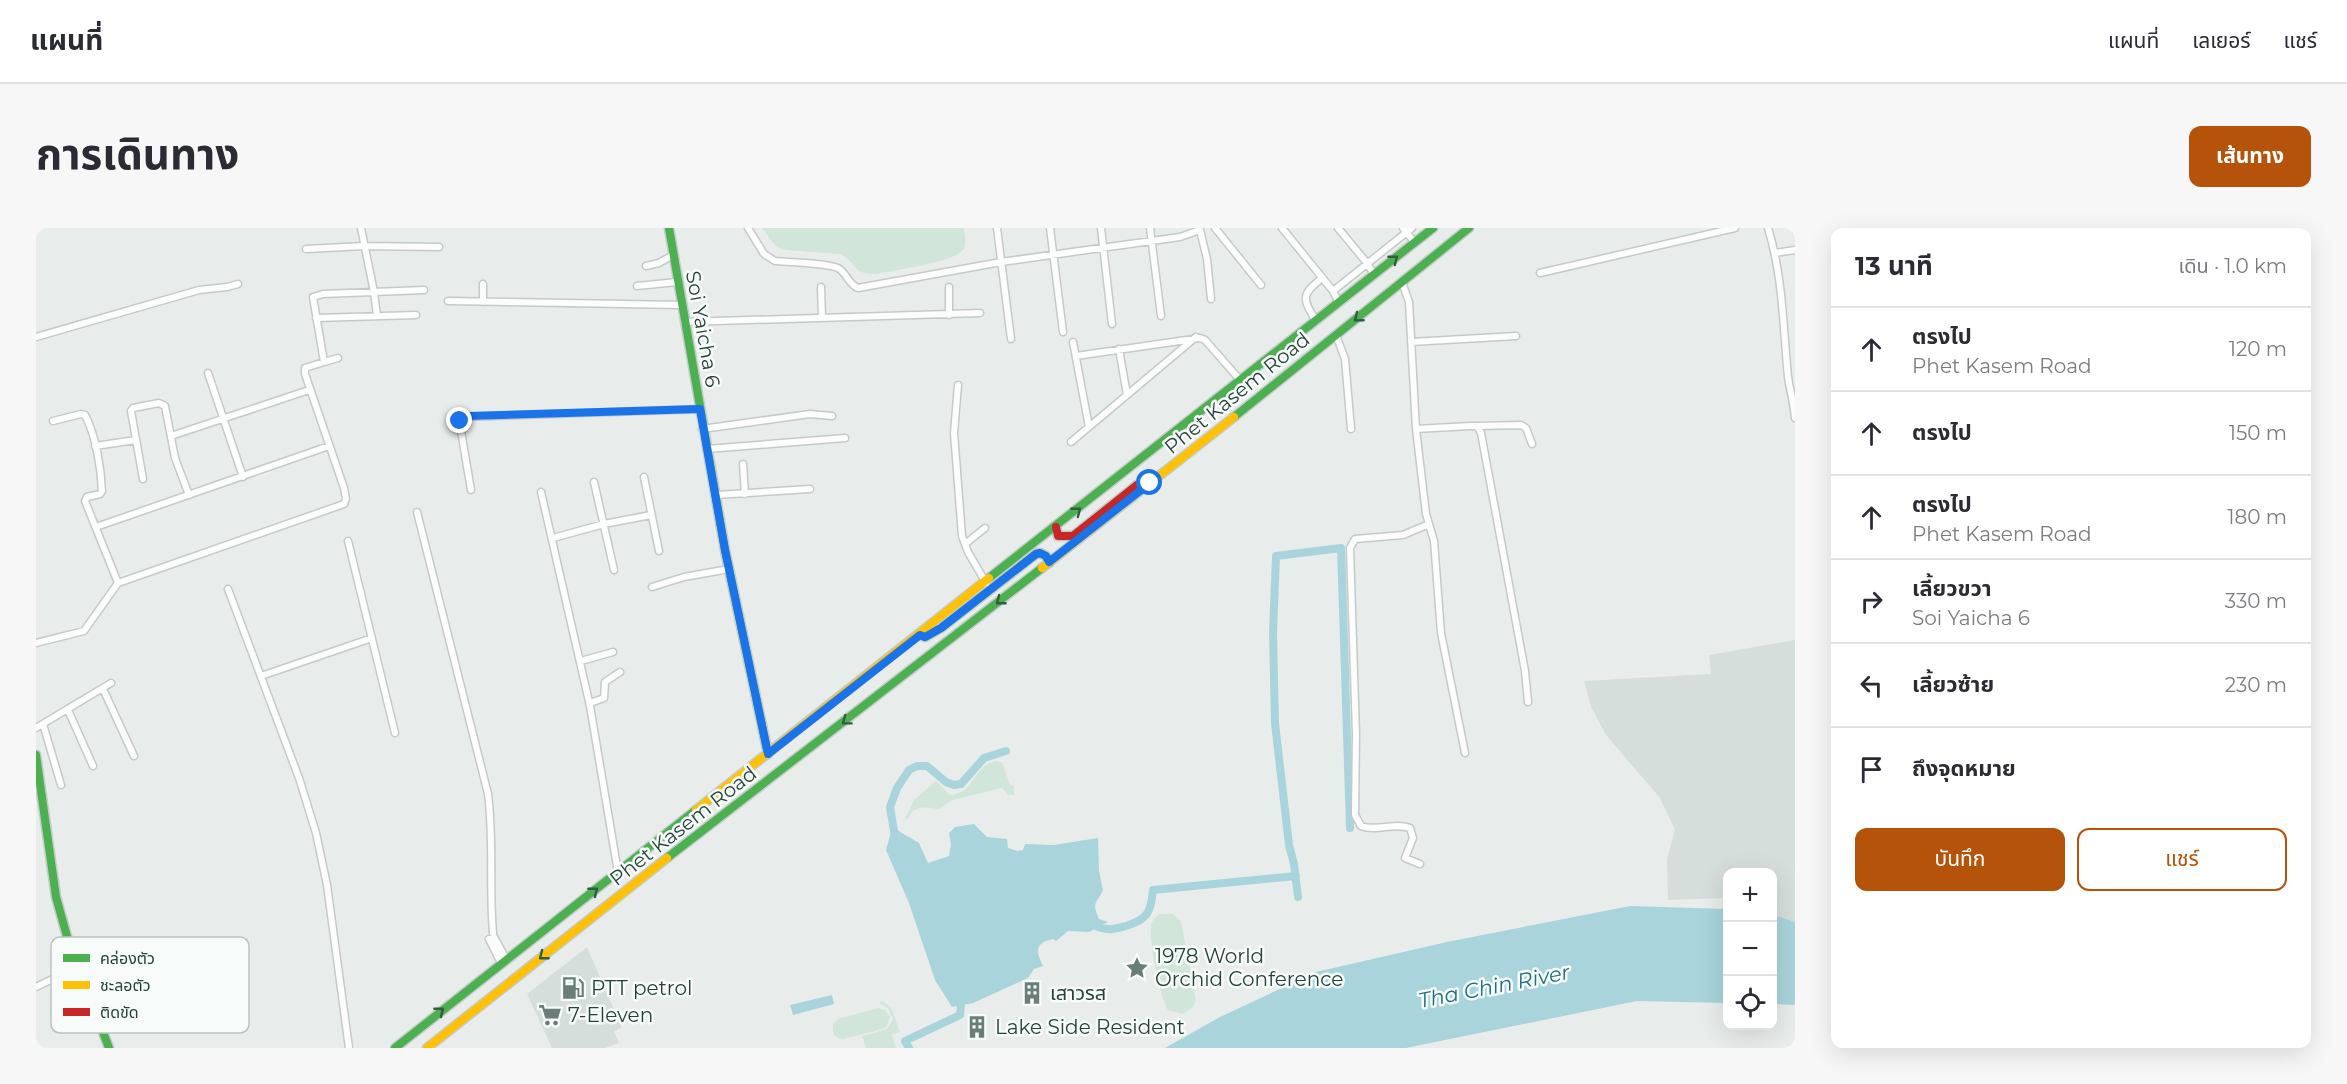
<!DOCTYPE html>
<html lang="th">
<meta charset="utf-8">
<style>
body{margin:0;font-family:Montserrat,"Noto Sans Thai",sans-serif;background:#f7f7f7;color:#2b2b33}
.controls{position:absolute;right:18px;bottom:18px;display:grid;overflow:hidden;border-radius:12px;box-shadow:0 6px 24px #0002}
.controls button{width:54px;height:54px;display:grid;place-items:center;padding:0;border:0;border-bottom:2px solid #e1e1e2;background:#fff;color:#2b2b33;font:30px sans-serif}
.stop{position:absolute;width:18px;height:18px;margin:-14px;border:4px solid #1a73e8;border-radius:50%;background:#fff}
.stop.end{background:#1a73e8;border-color:#fff;box-shadow:0 2px 6px #0008}
.list{margin:0;padding:0;list-style:none}
h2{display:flex;justify-content:space-between;align-items:center;height:78px;margin:0;padding:0 24px;font-size:26px}
h2 small{font-size:20px;font-weight:400;color:#7c7c81}
.list li{display:grid;grid-template-columns:39px 1fr auto;gap:18px;align-items:center;box-sizing:border-box;height:84px;padding:0 24px;border-top:2px solid #e1e1e2}
.list b{display:block;font-size:22px;white-space:nowrap}
.list p{margin:0;font-size:20px;white-space:nowrap;color:#7c7c81}
.list em{font-size:20px;font-style:normal;color:#7c7c81}
.actions{display:flex;gap:12px;padding:18px 24px}
.actions a{flex:1;padding:14px 0;border:2px solid #b45309;border-radius:12px;text-align:center;font-size:21px;color:#b45309}
.actions .main{background:#b45309;color:#fff}
.icon{flex:none;width:33px;height:33px;fill:none;stroke:currentColor;stroke-width:2;stroke-linecap:round;stroke-linejoin:round}
.map{position:relative;flex:none;width:1759px;height:820px;overflow:hidden;border-radius:12px}
header{display:flex;align-items:center;gap:36px;box-sizing:border-box;height:84px;padding:0 30px;background:#fff;border-bottom:2px solid #e1e1e2}
header strong{font-size:28px}
nav{display:flex;gap:33px;margin-inline-start:auto;font-size:21px}
.intro{display:flex;align-items:center;justify-content:space-between;box-sizing:border-box;height:144px;padding:0 36px}
h1{margin:0;font-size:42px}
.button{padding:15px 27px;border-radius:12px;background:#b45309;color:#fff;font-size:21px;font-weight:700}
main{display:flex;gap:36px;padding:0 36px}
aside{flex:1;background:#fff;border-radius:12px;box-shadow:0 6px 24px #0002}
.map>svg:first-child{display:block}
.built{fill:#d6dedb}
.green{fill:#d1e6d8}
.water{fill:#a9d4db}
.lines{fill:none;stroke-linecap:round;stroke-linejoin:round}
.canal{stroke:#a9d4db;stroke-width:8}
.street-casing{stroke:#c5cac8;stroke-width:9}
.fast-casing{stroke:#c3cbc8;stroke-width:11}
.slow-casing{stroke:#c3cbc8;stroke-width:11}
.jam-casing{stroke:#c3cbc8;stroke-width:11}
.street{stroke:#fcfcfc;stroke-width:6}
.fast{stroke:#4caf50;stroke-width:8}
.slow{stroke:#ffc107;stroke-width:8}
.jam{stroke:#c62828;stroke-width:8}
.oneway{stroke:#2e5d40}
.route{stroke:#1a73e8;stroke-width:8}
.labels{text-anchor:middle;dominant-baseline:central;stroke-width:5;stroke-linejoin:round;paint-order:stroke}
.street-label{font-size:20px;fill:#24423a;stroke:#f7fbf9}
.poi-label{font-size:20px;fill:#24423a;stroke:#f7fbf9;text-anchor:start}
.water-label{font-size:21px;font-style:italic;fill:#1c6f80;stroke:#f7fbf9}
.key{fill:#f7fbf9;stroke:#b8c4c0;stroke-width:1.5}
.key-label{font-size:16px;fill:#24423a}
</style>
<header>
<strong>แผนที่</strong>
<nav><a>แผนที่</a><a>เลเยอร์</a><a>แชร์</a></nav>
</header>
<div class="intro"><h1>การเดินทาง</h1><a class="button">เส้นทาง</a></div>
<main>
<div class="map">
<svg width="1759" height="820" viewBox="0 0 1759 820">
<rect width="100%" height="100%" fill="#e8edeb"/>
<path class="built" d="M1759 412V699L1737 697 1736 644H1692L1691 670 1632 672 1631 631 1639 602 1624 570 1570 507 1555 479 1548 453 1675 446 1673 427Z
M551 719 586 800 578 803 583 815 569 820H516L491 766Z"/>
<path class="green" d="M726 0H928C928 7 932 17 926 23 917 34 856 43 839 46 815 46 822 35 804 26L750 22 741 19 735 12Z
M959 533 966 534 974 557 978 558V567H972L966 560 917 572 902 581C891 579 876 577 873 590L869 591 878 572 900 553 914 567C939 565 936 540 959 533Z
M1123 686H1137L1145 693 1160 773 1156 780 1146 786 1132 782C1125 773 1112 710 1115 698 1116 692 1119 690 1123 686Z
M846 773 855 779 864 804 856 807 860 820H830L826 808 851 801 857 791 852 780 843 775Z
M842 780 849 782 854 789 851 798 847 801 807 811 802 810 797 806V796L802 791Z"/>
<path class="water" d="M938 596 951 609 971 611 972 620 982 623 987 622 989 616 1018 617 1062 610 1063 643 1067 662C1061 676 1055 673 1063 691L1072 694 1053 704 1032 703 1020 713 1017 711C998 715 1000 724 1007 738L998 741 992 750 937 775 916 779 899 752 873 675 850 622 855 604 861 602 883 615 892 635 913 628 915 617 913 605 919 599Z
M1594 678 1691 681V775L1601 773 1370 820H1129L1184 789 1280 744 1411 714Z
M1737 687 1759 694V777L1737 776Z
M796 767 798 776 757 787 754 777Z"/>
<g class="lines">
<path class="canal" d="M858 603 854 579 861 560 873 542 881 538H891L910 554 918 557 925 556 948 530 970 523
M1262 669 1258 636 1253 617 1239 495 1237 405 1240 328 1305 320 1314 600
M1062 699C1073 703 1079 701 1090 698 1112 691 1115 684 1117 662L1260 648
M873 820 869 813 924 787 925 777"/>
<g class="street-casing">
<path id="street" d="M325 0 338 64 341 88
M712 0 728 26 739 33C752 34 792 35 802 40 811 45 812 56 822 60L965 34 1144 9 1164 2 1171 31 1175 71
M961 0 975 111
M1014 0 1027 104
M1065 0 1076 96
M1114 0 1125 88
M1179 0 1225 57
M1246 0 1297 63 1303 75
M1302 0 1331 35 1338 47
M1367 0 1379 15
M1732 0C1747 49 1747 98 1752 149 1754 163 1758 176 1759 190
M270 21 328 18 403 19
M1739 25 1759 22
M610 38 623 35 637 27
M1504 45 1699 0
M1366 54 1373 74 1380 201 1390 286 1398 313 1405 405 1429 525
M447 56V74
M601 58 641 54
M785 59 786 90
M1297 63 1376 0
M412 73 646 77
M913 87V59
M280 90 380 87
M1280 93C1266 70 1265 67 1286 50
M648 94 944 85
M1300 107 1309 131 1315 201
M0 109 163 62 191 59 202 56
M1037 114 1053 199
M1375 114 1480 108
M1083 121 1091 167
M1040 128 1164 110 1169 112 1205 153
M288 134 302 130
M172 145 207 249
M922 157 918 205 926 308 932 324 950 355
M17 193 45 186 49 187C60 208 65 240 66 263L64 266 51 269 49 273 82 355
M1441 198 1485 197 1490 200 1496 216
M666 201 774 186 796 188
M1380 201 1434 198H1441L1445 205 1489 443 1492 474
M135 208 273 162
M1035 214 1160 109
M59 218 100 212
M671 221 809 210
M707 236 709 266
M608 249 623 323
M107 251 95 183 97 180 123 175 129 178 139 230 153 267
M558 254 578 342
M435 262 424 197 426 189 664 181
M505 264 554 478 582 644
M680 267 774 261
M381 284 452 566C458 612 453 659 457 705
M60 299 293 218
M517 310 568 296 615 287
M312 313 359 505
M929 316 949 300
M616 359 648 349 693 341
M192 361 263 550 280 605 291 657 313 820
M0 415 48 403 82 355 308 276 310 271 308 260 269 146V140L288 134 277 69 287 66 388 62
M545 433 577 424
M225 448 336 410
M67 461 98 528
M554 475 568 470 569 454 584 444
M32 482 57 538
M7 496 25 557
M0 500 75 455
M1384 636 1369 630 1377 610 1374 600C1358 594 1341 604 1325 598L1319 587 1320 506 1314 320 1319 311 1367 307 1393 296
M458 709 470 731
M453 711 465 735
M0 759 43 738"/>
</g>
<g class="fast-casing">
<path id="fast" d="M633 0 689 322 732 526
M1198 189 1433 0
M953 350 1397 0
M884 407 889 409 905 400 1000 326 1004 325 1010 328 1013 335
M0 527 20 669 32 712 73 820
M631 630 1006 340
M359 820 660 582"/>
</g>
<g class="slow-casing">
<path id="slow" d="M1006 340 1198 189
M660 582 953 350
M391 820 631 630"/>
</g>
<g class="jam-casing">
<path id="jam" d="M1020 299 1022 308H1037L1101 257 1112 255"/>
</g>
<use href="#street" class="street"/>
<use href="#fast" class="fast"/>
<use href="#slow" class="slow"/>
<use href="#jam" class="jam"/>
</g>
<defs><path id="oneway-chevron" d="M-2-3.5L2.5 0L-2 3.5" fill="none" stroke-width="1.6" stroke-linecap="round" stroke-linejoin="round" transform="scale(1.5)"/></defs>
<g class="oneway">
<use href="#oneway-chevron" transform="translate(1358 31) rotate(-38)"/>
<use href="#oneway-chevron" transform="translate(1322 90) rotate(141)"/>
<use href="#oneway-chevron" transform="translate(1041 283) rotate(-38)"/>
<use href="#oneway-chevron" transform="translate(964 373) rotate(142)"/>
<use href="#oneway-chevron" transform="translate(810 493) rotate(143)"/>
<use href="#oneway-chevron" transform="translate(558 663) rotate(-39)"/>
<use href="#oneway-chevron" transform="translate(507 728) rotate(142)"/>
<use href="#oneway-chevron" transform="translate(404 783) rotate(-39)"/>
</g>
<g class="lines">
<path class="route" d="M424 193 426 189 433 188 664 181 689 322 732 526 884 407 889 409 905 400 1000 326 1004 325 1010 328 1013 334 1114 255"/>
</g>
<defs>
<g id="sight-bare" transform="scale(1.8)"><path d="M0-6L1.8-2.2L6-1.7L2.9 1.2L3.7 5.4L0 3.3L-3.7 5.4L-2.9 1.2L-6-1.7L-1.8-2.2Z" fill="#697e78" stroke="#f7fbf9" stroke-width="2.5" paint-order="stroke"/></g>
<g id="fuel-bare" transform="scale(1.8)"><path d="M-5.5-6h7V0h2V4h1.3V-2.5L3-4.5l.8-.8L6-3V5H2.5V1h-1V6h-7ZM-4.2-4.7v3.2H.2V-4.7Z" fill="#697e78" stroke="#f7fbf9" stroke-width="2.5" paint-order="stroke"/></g>
<g id="building-bare" transform="scale(1.8)"><path d="M-4-6H4V6H1V3H-1V6H-4ZM-2.5-4.3h1.7v1.8h-1.7ZM.8-4.3h1.7v1.8H.8ZM-2.5-1h1.7V.8h-1.7ZM.8-1h1.7V.8H.8Z" fill="#697e78" stroke="#f7fbf9" stroke-width="2.5" paint-order="stroke"/></g>
<g id="supermarket-bare" transform="scale(1.8)"><path d="M-6-5.5h2.5l.6 2H6L4.5 2H-2.5L-4.4-4H-6ZM-1.5 3.2a1.3 1.3 0 1 0 .1 0ZM3 3.2a1.3 1.3 0 1 0 .1 0Z" fill="#697e78" stroke="#f7fbf9" stroke-width="2.5" paint-order="stroke"/></g>
</defs>
<g fill-rule="evenodd">
<use href="#sight-bare" x="1101" y="740"/>
<use href="#fuel-bare" x="537" y="760"/>
<use href="#building-bare" x="996" y="765"/>
<use href="#supermarket-bare" x="514" y="787"/>
<use href="#building-bare" x="941" y="799"/>
</g>
<g class="labels">
<g class="street-label">
<text transform="translate(667 101) rotate(80)">Soi Yaicha 6</text>
<text transform="translate(1201 165) rotate(-39)">Phet Kasem Road</text>
<text transform="translate(647 598) rotate(-38)">Phet Kasem Road</text>
</g>
<g class="poi-label">
<text x="1119" y="728">1978 World<tspan x="1119" dy="23">Orchid Conference</tspan></text>
<text x="555" y="760">PTT petrol</text>
<text x="1014" y="765">เสาวรส</text>
<text x="532" y="787">7-Eleven</text>
<text x="959" y="799">Lake Side Resident</text>
</g>
<g class="water-label">
<text transform="translate(1458 758) rotate(-11)">Tha Chin River</text>
</g>
</g>
<rect x="15" y="709" width="198" height="96" rx="9" class="key"/>
<rect x="27" y="726" width="27" height="8" fill="#4caf50"/>
<rect x="27" y="753" width="27" height="8" fill="#ffc107"/>
<rect x="27" y="780" width="27" height="8" fill="#c62828"/>
<g class="key-label">
<text x="64" y="736">คล่องตัว</text>
<text x="64" y="763">ชะลอตัว</text>
<text x="64" y="790">ติดขัด</text>
</g>
</svg>
<div class="controls">
<button>+</button>
<button>−</button>
<button><svg class="icon" aria-label="locate" viewBox="0 0 24 24"><circle cx="12" cy="12" r="6"/><path d="M12 2v4M12 18v4M2 12h4M18 12h4"/></svg></button>
</div>
<div class="stop" style="left:1114px;top:255px"></div>
<div class="stop end" style="left:424px;top:193px"></div>
</div>
<aside>
<h2>13 นาที<small>เดิน · 1.0 km</small></h2>
<ul class="list">
<li><svg class="icon" aria-label="ahead" viewBox="0 0 24 24"><path d="M12 20V5M6 11l6-6 6 6"/></svg><div><b>ตรงไป</b><p>Phet Kasem Road</p></div><em>120 m</em></li>
<li><svg class="icon" aria-label="ahead" viewBox="0 0 24 24"><path d="M12 20V5M6 11l6-6 6 6"/></svg><div><b>ตรงไป</b></div><em>150 m</em></li>
<li><svg class="icon" aria-label="ahead" viewBox="0 0 24 24"><path d="M12 20V5M6 11l6-6 6 6"/></svg><div><b>ตรงไป</b><p>Phet Kasem Road</p></div><em>180 m</em></li>
<li><svg class="icon" aria-label="right" viewBox="0 0 24 24"><path d="M7 20v-9h11M14 6l5 5-5 5"/></svg><div><b>เลี้ยวขวา</b><p>Soi Yaicha 6</p></div><em>330 m</em></li>
<li><svg class="icon" aria-label="left" viewBox="0 0 24 24"><path d="M17 20v-9H6M10 6l-5 5 5 5"/></svg><div><b>เลี้ยวซ้าย</b></div><em>230 m</em></li>
<li><svg class="icon" aria-label="arrive" viewBox="0 0 24 24"><path d="M6 21V4h12l-3 4 3 4H6"/></svg><div><b>ถึงจุดหมาย</b></div></li>
</ul>
<div class="actions"><a class="main">บันทึก</a><a>แชร์</a></div>
</aside>
</main>
